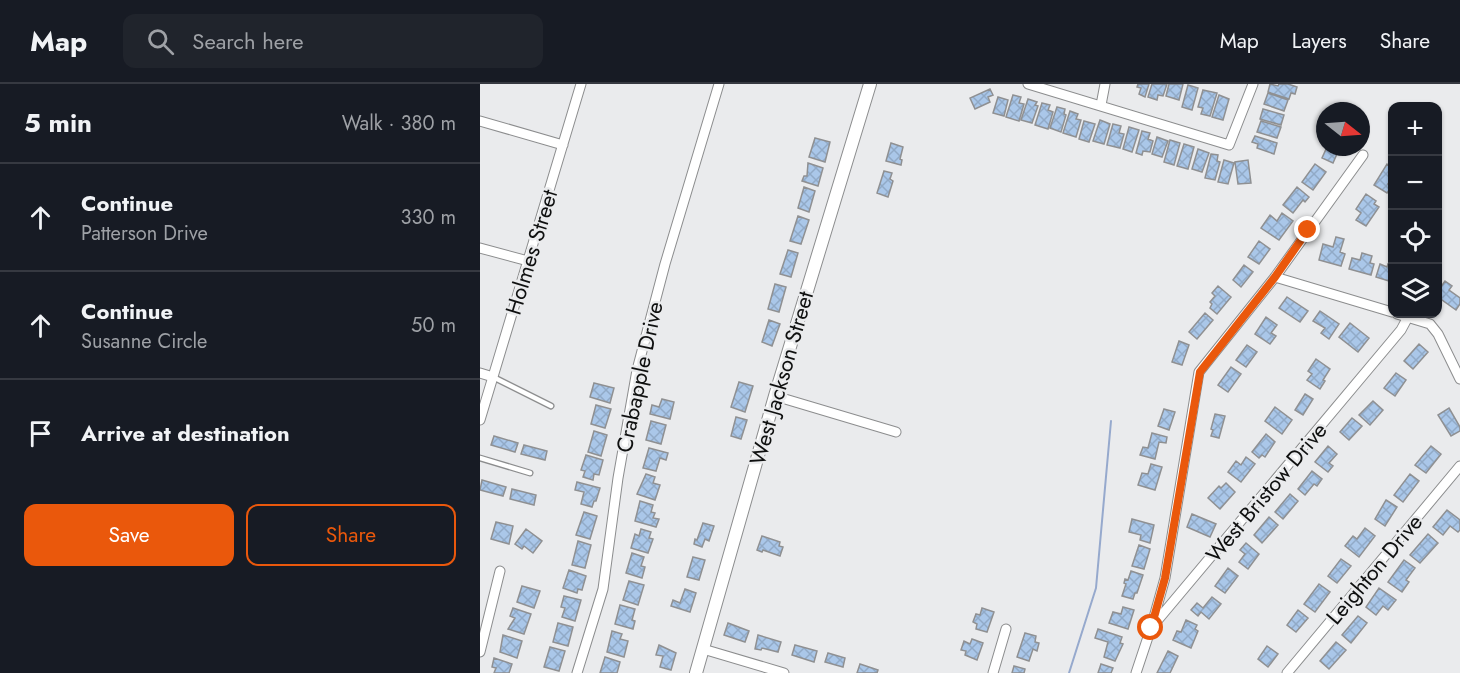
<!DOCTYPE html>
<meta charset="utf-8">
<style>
body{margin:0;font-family:Jost,sans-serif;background:#20242c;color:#f1f3f6}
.controls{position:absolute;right:18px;top:18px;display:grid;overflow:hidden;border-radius:12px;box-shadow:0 2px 4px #0004}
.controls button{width:54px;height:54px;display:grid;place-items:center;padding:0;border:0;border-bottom:2px solid #363941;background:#171b24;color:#f1f3f6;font:30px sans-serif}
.compass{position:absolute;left:836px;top:18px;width:54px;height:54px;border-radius:50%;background:#171b24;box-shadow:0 2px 4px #0004;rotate:107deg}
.stop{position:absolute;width:18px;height:18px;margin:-14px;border:4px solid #ea580c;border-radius:50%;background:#fff}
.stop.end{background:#ea580c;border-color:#fff;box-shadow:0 2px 6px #0008}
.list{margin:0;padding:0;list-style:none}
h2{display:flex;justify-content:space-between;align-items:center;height:78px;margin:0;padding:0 24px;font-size:26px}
h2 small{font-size:20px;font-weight:400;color:#9ea1a6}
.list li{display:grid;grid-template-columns:39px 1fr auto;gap:18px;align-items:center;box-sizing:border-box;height:108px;padding:0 24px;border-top:2px solid #363941}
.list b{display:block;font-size:22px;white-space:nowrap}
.list p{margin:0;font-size:20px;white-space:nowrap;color:#9ea1a6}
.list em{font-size:20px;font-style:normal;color:#9ea1a6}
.actions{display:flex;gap:12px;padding:18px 24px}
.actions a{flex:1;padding:14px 0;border:2px solid #ea580c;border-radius:12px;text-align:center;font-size:21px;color:#ea580c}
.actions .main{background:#ea580c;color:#fff}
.icon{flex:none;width:33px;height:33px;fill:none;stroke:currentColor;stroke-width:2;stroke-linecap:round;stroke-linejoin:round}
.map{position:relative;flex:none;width:980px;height:589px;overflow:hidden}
header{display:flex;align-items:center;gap:36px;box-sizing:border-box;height:84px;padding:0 30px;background:#171b24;border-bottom:2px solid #363941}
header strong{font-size:28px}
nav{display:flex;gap:33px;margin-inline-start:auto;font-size:21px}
.search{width:420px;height:54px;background:#20242c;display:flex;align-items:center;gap:15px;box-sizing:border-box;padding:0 21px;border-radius:12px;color:#9ea1a6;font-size:22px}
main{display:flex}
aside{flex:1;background:#171b24}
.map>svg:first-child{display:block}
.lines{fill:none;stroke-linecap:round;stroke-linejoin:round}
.stream{stroke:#96a9cd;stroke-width:2}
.building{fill:url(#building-cross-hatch);stroke:#8f9092;stroke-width:1.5}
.service-casing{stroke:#8c8d8e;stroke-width:7}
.minor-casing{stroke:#8c8d8e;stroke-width:11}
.tertiary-casing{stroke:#8c8d8e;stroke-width:14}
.service{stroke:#fff;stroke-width:4.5}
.minor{stroke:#fff;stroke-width:9}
.tertiary{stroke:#fff;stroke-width:12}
.route{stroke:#ea580c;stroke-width:8}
.labels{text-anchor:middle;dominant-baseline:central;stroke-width:5;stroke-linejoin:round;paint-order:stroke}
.street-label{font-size:22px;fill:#0f1010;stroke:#eaebed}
</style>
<header>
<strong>Map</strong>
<div class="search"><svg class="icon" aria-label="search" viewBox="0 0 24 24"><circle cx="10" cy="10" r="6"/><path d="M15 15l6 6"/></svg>Search here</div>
<nav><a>Map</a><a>Layers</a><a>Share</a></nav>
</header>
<main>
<aside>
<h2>5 min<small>Walk · 380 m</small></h2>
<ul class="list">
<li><svg class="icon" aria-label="ahead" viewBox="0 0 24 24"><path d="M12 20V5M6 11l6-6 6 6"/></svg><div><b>Continue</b><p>Patterson Drive</p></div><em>330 m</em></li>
<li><svg class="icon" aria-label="ahead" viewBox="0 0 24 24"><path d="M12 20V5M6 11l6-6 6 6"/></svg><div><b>Continue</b><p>Susanne Circle</p></div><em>50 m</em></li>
<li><svg class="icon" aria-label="arrive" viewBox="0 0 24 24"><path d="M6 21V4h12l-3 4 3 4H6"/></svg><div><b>Arrive at destination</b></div></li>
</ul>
<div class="actions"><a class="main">Save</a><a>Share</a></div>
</aside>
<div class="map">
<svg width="980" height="589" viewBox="0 0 980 589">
<defs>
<pattern id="building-cross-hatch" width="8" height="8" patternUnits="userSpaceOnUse" patternTransform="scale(1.5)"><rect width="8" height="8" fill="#aac7e9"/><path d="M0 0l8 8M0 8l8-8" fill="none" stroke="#91aac7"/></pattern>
</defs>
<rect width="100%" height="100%" fill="#eaebed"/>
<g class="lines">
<path class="stream" d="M589 589 616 504 631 337"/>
</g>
<path class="building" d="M658 0H669L665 13 659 10 661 4 657 3Z
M672 0H687L683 12 678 11 677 16 668 13Z
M689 0H703L699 16 686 12Z
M790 0 798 2 799 0H808L817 3 815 10 811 9 809 15 788 8Z
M708 1 718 4 712 26 702 23Z
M510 5 513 11 508 13 510 18 495 25 490 14Z
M723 6 737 9 730 32 721 30 723 24 718 23Z
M788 9 808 16 804 27 784 20Z
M533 11 541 13 539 19 544 20 539 37 526 33Z
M739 11 749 15 743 36 732 33Z
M518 13 528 16 524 32 513 29Z
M548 15 557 18 555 21 558 22 552 39 541 36Z
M562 19 570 21 568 26 573 28 568 45 555 41Z
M577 23 585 25 584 30 586 31 581 48 570 44Z
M783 25 804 31 801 41 780 35Z
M590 27 598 30 596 35 601 36 596 53 583 49Z
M620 36 630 40 624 60 613 57Z
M604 37 615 40 609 58 599 55Z
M781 37 801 43 797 54 777 48Z
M633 40 641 42 639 49 644 50 640 64 627 61Z
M649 43 659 46 652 68 643 65Z
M662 47 670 49 668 55 673 57 670 68 663 67 662 71 656 69Z
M775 52 797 59 794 70 777 64 778 60 772 58Z
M677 53 688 57 682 73 672 70Z
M335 54 350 58 345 78 329 73Z
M690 56 700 59 694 81 684 78Z
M411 59 423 63 420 75 422 76 421 81 406 77Z
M704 60 714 63 708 85 697 82Z
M847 63H860L853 79 842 74Z
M718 65 729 69 722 88 712 85Z
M731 70 738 71 737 77 740 78 735 96 725 94Z
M744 76 754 79 748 100 738 98Z
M768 76 771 99 758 100 755 78Z
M328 79 343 84 338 102 322 97 324 92H327Z
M835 80 846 88 833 106 822 98Z
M907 80 912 84V94L908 100 912 102 907 109 894 101Z
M404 87 412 89 410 95 413 97 408 113 397 109Z
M324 103 335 107 329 128 318 124Z
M817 103 829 113 825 118 823 116 813 129 803 121Z
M886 110 896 117 894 120 899 123 886 142 876 136 881 129 876 125Z
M802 129 813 137 799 156 781 144 790 131 797 137Z
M318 132 329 136 321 160 310 157Z
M856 153 864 155 860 168 865 170 861 182 839 176 843 160 853 163Z
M779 157 790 165 779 180 768 173Z
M308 166 318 169 311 193 300 190Z
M882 169 892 172 890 179 894 180 891 191 869 185 872 174 880 176Z
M900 180 907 183 908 180 912 181V198L896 193Z
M764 181 773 188 761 203 753 196Z
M965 197 972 202 969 206 980 214V220L976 226 958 213V207Z
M295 200 306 203 299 228 288 225Z
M738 202 751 213 737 230 730 224 732 220 730 218 735 212 732 209Z
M807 213 828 227 820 238 799 224Z
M840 227 859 240 849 255 841 249 845 244 833 237Z
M725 229 733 236 717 255 709 248Z
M786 233 797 241 791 249 796 252 790 260 775 250Z
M289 236 300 240 292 262 282 258Z
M870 239 889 254 878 268 859 253Z
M699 257 709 261 702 281 692 278Z
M939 260 948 268 933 285 924 277Z
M767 261 777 268 766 283 756 276Z
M836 275 850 285 843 296 845 297 840 305 827 296 832 290 828 287Z
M751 283 761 290 748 308 738 301Z
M916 289 926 296 915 312 904 304Z
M259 298 273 302 265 328 251 323Z
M114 299 134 304 130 319 110 313Z
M825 310 833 315 823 331 815 326Z
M182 315 194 318 190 335 170 330 172 321 179 323Z
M893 317 903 326 890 341 879 331Z
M116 321 131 325 125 344 111 340Z
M795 323 812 336 802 350 785 337Z
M969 324 980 343V347L971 352 958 331Z
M684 325 695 328 689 346 678 342Z
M735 330 745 332 739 354 731 352 733 346 731 345Z
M256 333 267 336 261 355 251 352Z
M872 334 882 342 869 356 860 348Z
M171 337 186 341 181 360 166 356Z
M114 347 127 351 121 372 108 368Z
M672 349 687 353 686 359 679 358 675 375 660 371 663 363 668 364Z
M786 350 795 358 785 373 782 371 779 374 772 368Z
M14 352 38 359 35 368 11 361Z
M44 361 67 367 65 376 41 370Z
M848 362 857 370 849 379 853 382 848 388 835 378Z
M951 362 961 370 946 389 935 381Z
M169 364 188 369 186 376 180 374 176 387 163 384Z
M106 371 123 376 119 391 114 390 113 396 103 393 105 387 101 386Z
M766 373 775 380 761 398 748 388 756 377 761 381Z
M671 380 682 383 675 406 658 401 662 389 668 390Z
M832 387 842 395 837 402 834 400 825 411 818 405Z
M166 390 175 393 173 399 180 401 175 416 157 410Z
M930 390 939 397 923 418 914 411Z
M2 396 26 403 23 412 0 406Z
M97 398 120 404 116 417H114L112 423 101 420 104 408 95 406Z
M746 399 755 408 740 425 728 414 739 402 741 404Z
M32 405 56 411 54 421 30 415Z
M810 410 818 417 803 435 795 428Z
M906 416 917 423 905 442 895 435Z
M160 417 173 421 171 428 175 429 173 434 179 435 176 443 155 437Z
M967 426 980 436V446L978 448 970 442 963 451 953 443Z
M104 428 117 432 110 455 96 451Z
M712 430 736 440 730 453 707 443Z
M789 433 798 441 782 459 774 451Z
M652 435 674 441 670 459 660 456 661 451 649 448Z
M16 438 33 442 29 460 11 455Z
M223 439 234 442 229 457 225 455 222 463 214 460 215 455 217 456Z
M885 444 895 452 879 473 865 462 873 452 877 455Z
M46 445 62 457 53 469 44 462 42 465 35 460Z
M161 445 171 448 169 454 173 455 168 469 151 464 155 450 159 452Z
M948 450 958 459 940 479 930 471Z
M282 452 300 458 299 462 303 463 300 472 283 466 282 468 277 466Z
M98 457 111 461 105 484 92 481Z
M766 459 779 470 768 485 759 478 765 470 760 466Z
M659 461 670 465 664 485 652 482Z
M152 469 164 473 161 482 165 483 162 494 146 489Z
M213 473 225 476 219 496 207 493Z
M861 475 871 482 857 499 848 492Z
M924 476 935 484 926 496 929 498 922 508 908 498Z
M748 484 758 492 745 509 735 502Z
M89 486 106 492 102 506 98 505 97 509 83 504Z
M651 487 663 491 657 509H655L653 515 642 512 646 500 644 499 645 495 648 496Z
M149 497 164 501 158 521 143 516Z
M839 500 850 508 835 528 824 520Z
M42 502 60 507 54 524 37 518Z
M899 504 916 516 908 526 903 522 896 531 886 523Z
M205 505 216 509 210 528 191 522 193 516 200 519Z
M84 512 101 516 95 537 82 533 85 524 81 523Z
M732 513 741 520 729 535 721 528 718 532 711 526 717 519 723 524Z
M140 521 155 525 152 536 155 537 153 545 135 540Z
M643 523 654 526 648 545 629 539 633 528 641 530Z
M33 524 51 530 44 550 28 545 35 534 30 532Z
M502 524 514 528 507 548 496 545 497 540 493 538 496 530 500 531Z
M818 526 828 534 816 548 807 541Z
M878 532 887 539 871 559 862 551Z
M706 536 717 541 715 545 718 547 711 564 693 556 697 547 701 548Z
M78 539 93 543 88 562 73 558Z
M248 539 269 547 265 558 244 551Z
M618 545 642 553 640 559 643 560 635 577 624 573 628 558 615 554Z
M132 547 142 550 140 555 148 557 144 573 127 568Z
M545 549 556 552 555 558 559 559 557 567 553 565 549 577 537 573Z
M23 551 42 557 37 574 20 568Z
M278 551 301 558 298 568 282 564 281 566 275 565Z
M492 555 503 559 497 576 485 571 486 567 481 566 484 557 490 560Z
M856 558 866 566 849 585 840 577Z
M179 561 196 569 191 586 180 583 183 572 176 571Z
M315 561 337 567 334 578 312 571Z
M787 562 798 570 788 583 778 575Z
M70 563 85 567 79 587 64 583Z
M688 567 698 572 690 589H677Z
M348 569 365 574 363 583 345 578Z
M125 573 140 578 137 589H120Z
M14 574 32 580 29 589H14L16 584 12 583Z
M380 580 398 586 397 589H377Z
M621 580 633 584 631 589H618Z
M534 582 545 585 544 589H532Z"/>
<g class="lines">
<g class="service-casing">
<path id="service" d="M13 293 71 322
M0 374 50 389"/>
</g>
<g class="minor-casing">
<path id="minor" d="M548 0 749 61 773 0
M621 21 625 0
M0 37 83 61
M0 164 48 177
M795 193 912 228
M917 230 950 240 958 250 980 295
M0 289 13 293
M295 312 416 348
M0 336 101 0
M671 544 685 494 719 288 795 193 883 71
M223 565 304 589
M0 568 20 487
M97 589 123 505 138 394 157 286 185 180 239 0
M513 589 526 545
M656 589 671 544 921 246 928 233
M807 589 980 382"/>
</g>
<g class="tertiary-casing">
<path id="tertiary" d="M216 589 295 312 390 0"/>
</g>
<use href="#service" class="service"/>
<use href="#minor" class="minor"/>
<use href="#tertiary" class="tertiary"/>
</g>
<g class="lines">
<path class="route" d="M671 544 685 494 720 288 795 193 828 146"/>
</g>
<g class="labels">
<g class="street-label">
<text transform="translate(51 168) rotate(-73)">Holmes Street</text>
<text transform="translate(159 293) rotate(-78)">Crabapple Drive</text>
<text transform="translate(301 294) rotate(-74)">West Jackson Street</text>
<text transform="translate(786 408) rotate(-50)">West Bristow Drive</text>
<text transform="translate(894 485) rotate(-50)">Leighton Drive</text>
</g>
</g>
</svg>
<div class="controls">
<button>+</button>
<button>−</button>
<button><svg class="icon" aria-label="locate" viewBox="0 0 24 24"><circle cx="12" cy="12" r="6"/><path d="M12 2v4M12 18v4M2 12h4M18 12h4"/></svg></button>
<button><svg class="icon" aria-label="layers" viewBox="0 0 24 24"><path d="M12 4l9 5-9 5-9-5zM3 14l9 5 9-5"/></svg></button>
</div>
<svg class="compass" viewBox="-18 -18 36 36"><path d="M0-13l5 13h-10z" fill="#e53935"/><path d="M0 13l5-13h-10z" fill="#9ea1a6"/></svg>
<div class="stop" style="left:671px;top:544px"></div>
<div class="stop end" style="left:828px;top:146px"></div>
</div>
</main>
